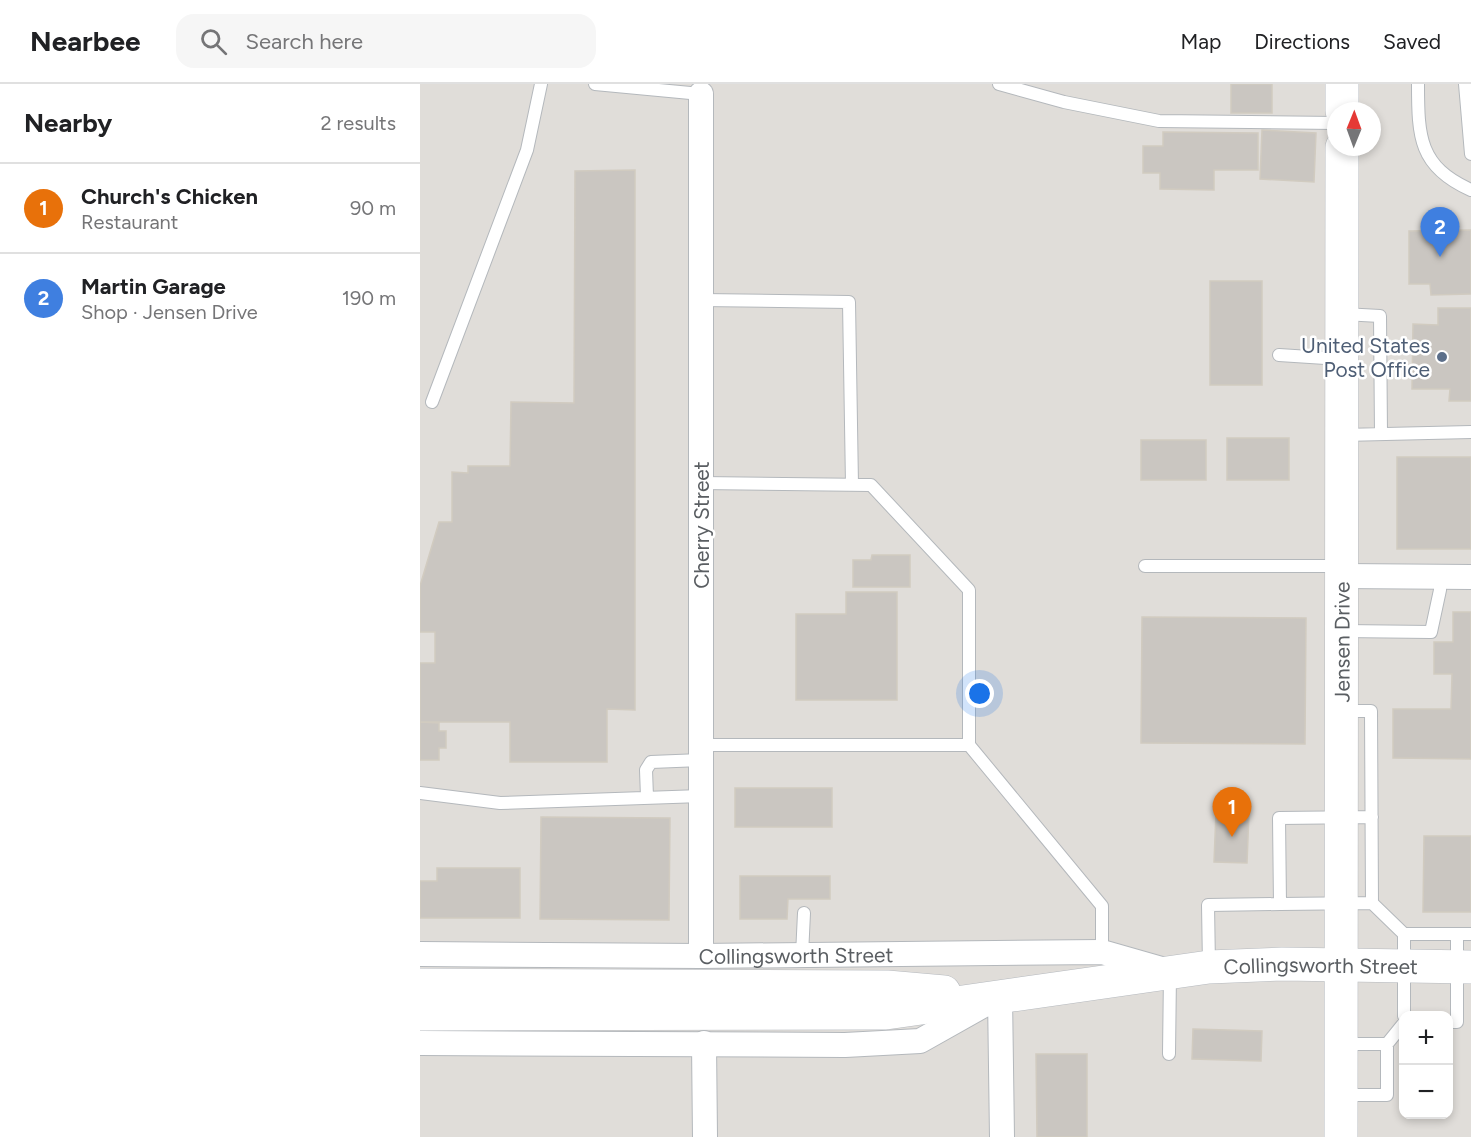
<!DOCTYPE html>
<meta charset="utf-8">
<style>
body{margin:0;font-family:Figtree,sans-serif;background:#f6f6f6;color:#202124}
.controls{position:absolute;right:18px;bottom:18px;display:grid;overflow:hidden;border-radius:12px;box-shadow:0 3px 9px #0003}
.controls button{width:54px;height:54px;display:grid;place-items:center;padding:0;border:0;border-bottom:2px solid #e0e0e0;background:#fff;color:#202124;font:30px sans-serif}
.compass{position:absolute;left:907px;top:18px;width:54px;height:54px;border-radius:50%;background:#fff;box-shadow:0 3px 9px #0003;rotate:1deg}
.you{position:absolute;left:560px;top:610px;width:21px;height:21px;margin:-15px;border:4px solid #fff;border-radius:50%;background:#1a73e8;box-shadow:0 0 0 9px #1a73e833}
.badge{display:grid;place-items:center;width:39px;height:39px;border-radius:50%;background:#e8302c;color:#fff;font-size:20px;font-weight:700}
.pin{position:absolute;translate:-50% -50px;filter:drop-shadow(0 2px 3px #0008)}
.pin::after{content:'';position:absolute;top:32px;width:21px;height:18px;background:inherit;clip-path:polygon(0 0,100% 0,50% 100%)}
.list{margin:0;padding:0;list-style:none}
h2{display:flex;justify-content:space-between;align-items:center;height:78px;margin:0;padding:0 24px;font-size:26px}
h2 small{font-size:20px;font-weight:400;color:#757577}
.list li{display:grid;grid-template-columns:39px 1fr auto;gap:18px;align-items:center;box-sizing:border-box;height:90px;padding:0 24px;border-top:2px solid #e0e0e0}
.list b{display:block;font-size:22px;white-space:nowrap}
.list p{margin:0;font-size:20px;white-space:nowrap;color:#757577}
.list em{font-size:20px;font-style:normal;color:#757577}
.icon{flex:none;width:33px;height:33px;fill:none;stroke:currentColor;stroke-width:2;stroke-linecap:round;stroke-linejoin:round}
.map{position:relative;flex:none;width:1051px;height:1053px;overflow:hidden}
header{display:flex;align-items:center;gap:36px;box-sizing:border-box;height:84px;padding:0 30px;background:#fff;border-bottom:2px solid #e0e0e0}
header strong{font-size:28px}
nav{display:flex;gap:33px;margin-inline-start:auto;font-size:21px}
.search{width:420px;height:54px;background:#f6f6f6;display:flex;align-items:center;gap:15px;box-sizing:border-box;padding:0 21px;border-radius:18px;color:#757577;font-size:22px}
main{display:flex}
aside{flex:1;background:#fff}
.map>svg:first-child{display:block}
.industrial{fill:#e0ddd9;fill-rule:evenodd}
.building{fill:#cac6c1;stroke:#d1cbc0;stroke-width:1.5}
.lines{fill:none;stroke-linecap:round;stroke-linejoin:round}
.lane-casing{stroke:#b4b8bc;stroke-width:14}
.street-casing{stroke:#b4b8bc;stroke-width:26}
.secondary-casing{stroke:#b5b9be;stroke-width:34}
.lane{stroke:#fff;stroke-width:12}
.street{stroke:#fff;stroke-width:24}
.secondary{stroke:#fff;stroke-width:33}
.service-dot{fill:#5c6f8a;stroke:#fff;stroke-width:2}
.labels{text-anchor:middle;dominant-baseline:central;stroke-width:5;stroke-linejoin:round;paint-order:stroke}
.service-label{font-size:21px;fill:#4e5e75;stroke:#fff;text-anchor:end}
.street-label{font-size:21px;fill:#5a5e62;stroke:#fff}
</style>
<header>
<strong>Nearbee</strong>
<div class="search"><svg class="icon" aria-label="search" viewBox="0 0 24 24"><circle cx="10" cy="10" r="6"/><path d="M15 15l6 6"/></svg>Search here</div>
<nav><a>Map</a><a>Directions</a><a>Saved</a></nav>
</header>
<main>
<aside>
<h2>Nearby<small>2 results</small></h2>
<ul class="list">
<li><span class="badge" style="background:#e8710a">1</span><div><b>Church's Chicken</b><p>Restaurant</p></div><em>90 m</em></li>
<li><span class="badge" style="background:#3f7fe0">2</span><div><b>Martin Garage</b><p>Shop · Jensen Drive</p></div><em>190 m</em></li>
</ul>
</aside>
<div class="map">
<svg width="1051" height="1053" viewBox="0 0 1051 1053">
<rect width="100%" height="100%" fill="#edeae1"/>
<path class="industrial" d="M0 0H1051V1053H0ZM916 27H952V63H916ZM984 932H1028V1030H984Z"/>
<path class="building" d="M811 0H852V29H811Z
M842 46 896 49 894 98 840 95Z
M743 48 838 49V86H794V106L740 105V89H723V62H743Z
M215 86V626L187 625V678H90V638H0V579H15V548H0V502L19 438H32V388L48 389V382H90L91 318 154 319 155 87Z
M1051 146V210L1011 211 1010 200H989V147Z
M790 197H842V301H790Z
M1018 224H1051V317H1029L1030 305H992L993 240 1018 241Z
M807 354H869V396H807Z
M721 356H786V396H721Z
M977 373H1051V465H977Z
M452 471H490V503H433V476H451Z
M426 508H477V616H376V530H426Z
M1033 528H1051V675L973 674V625H1031L1032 590H1014V558H1033Z
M722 533 886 534 885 660 721 659Z
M0 638 19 639V647H26V664H19V676H0Z
M315 704H412V743H315Z
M796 728 829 729 827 779 794 778Z
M121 733 250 734 249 836 120 835Z
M1004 752H1051V828H1003Z
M17 784H100V834H0V797H17Z
M320 792H410V815H368L367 835H320Z
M773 945 842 947 841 977 772 975Z
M616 970H667V1053H617Z"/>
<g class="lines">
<g class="lane-casing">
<path id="lane" d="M175 0 281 10
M579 0 644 18 739 37 916 39
M998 0C998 53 999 83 1051 106
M1045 0 1051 70
M281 216 429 218 432 401
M923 230 960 232 961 350
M859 271 921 275
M12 318 107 66 121 0
M923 351 1051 348
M281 399 451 401 549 506V661L682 822V868
M725 482H922
M923 547 1011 548 1020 506V493
M923 627H951L952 819
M281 661H549
M0 709 80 719 281 712
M227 713 226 686 231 678 281 676
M860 820 952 819 984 850V932
M984 850H1051
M382 871 384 829
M789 882 788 821 860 820 859 734 952 733
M1028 938H1037V850
M967 960 984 939
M749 970 750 890
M922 1011H967V960H922"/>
</g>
<g class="street-casing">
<g id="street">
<path d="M922 492 1051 493"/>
<path id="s1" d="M0 870 281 872 682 868 745 886"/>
<path d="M281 872V10"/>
<path d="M0 959 425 961 500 957 580 912 582 1053"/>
<path d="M284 959 285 1053"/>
</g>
</g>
<g class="secondary-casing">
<g id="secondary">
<path d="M922 27V0"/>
<path d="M0 901 467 903 524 908"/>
<path id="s2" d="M0 930 466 929 789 883 862 880 1051 883"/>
<path id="s3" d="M921 1053 922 63"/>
</g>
</g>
<use href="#lane" class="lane"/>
<use href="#street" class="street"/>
<use href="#secondary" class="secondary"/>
</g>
<circle class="service-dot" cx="1022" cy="273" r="6"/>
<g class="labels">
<g class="service-label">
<text x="1010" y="261">United States<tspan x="1010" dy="24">Post Office</tspan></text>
</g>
<g class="street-label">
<text transform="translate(281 441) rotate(-90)">Cherry Street</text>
<text stroke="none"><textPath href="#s3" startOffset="495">Jensen Drive</textPath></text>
<text stroke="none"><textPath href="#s1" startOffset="376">Collingsworth Street</textPath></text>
<text stroke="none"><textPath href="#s2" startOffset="904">Collingsworth Street</textPath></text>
</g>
</g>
</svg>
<div class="controls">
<button>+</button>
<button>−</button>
</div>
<svg class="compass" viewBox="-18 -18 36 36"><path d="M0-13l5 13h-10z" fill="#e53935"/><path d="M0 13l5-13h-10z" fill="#757577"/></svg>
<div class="you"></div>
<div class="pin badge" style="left:812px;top:753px;background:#e8710a">1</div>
<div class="pin badge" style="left:1020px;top:173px;background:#3f7fe0">2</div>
</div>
</main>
